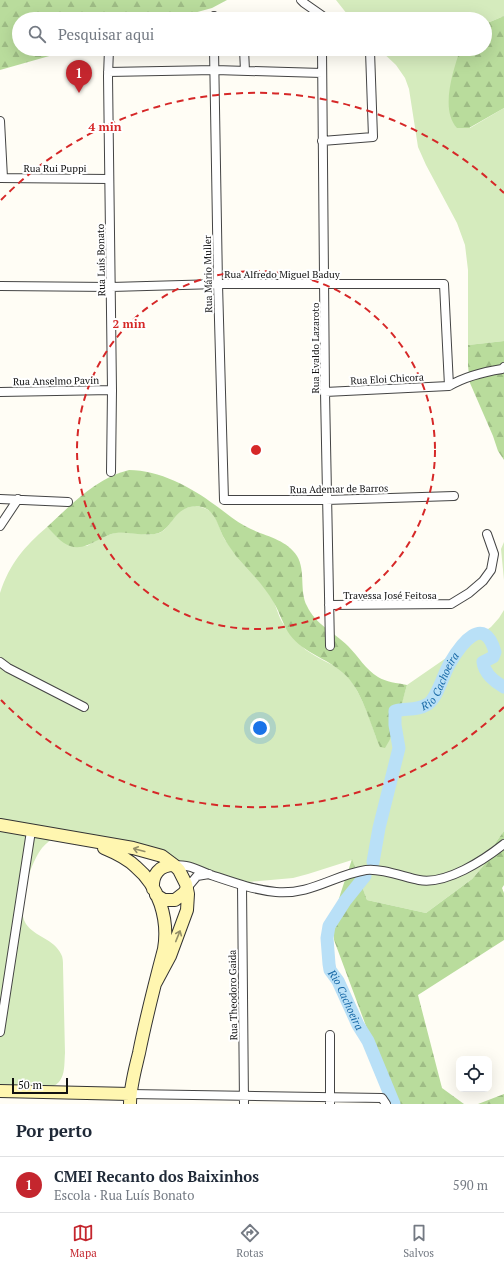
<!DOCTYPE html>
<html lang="pt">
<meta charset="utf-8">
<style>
body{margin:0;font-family:"PT Serif",serif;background:#f6f6f7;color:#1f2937}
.controls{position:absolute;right:12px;bottom:12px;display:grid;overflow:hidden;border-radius:8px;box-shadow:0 4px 16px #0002}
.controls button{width:36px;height:36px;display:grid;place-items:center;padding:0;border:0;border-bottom:1px solid #e0e1e3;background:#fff;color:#1f2937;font:20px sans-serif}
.scale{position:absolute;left:12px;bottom:10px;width:56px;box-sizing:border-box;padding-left:4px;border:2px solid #111;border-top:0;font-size:11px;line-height:14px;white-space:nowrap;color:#111;-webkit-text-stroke:3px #fff;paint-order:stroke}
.you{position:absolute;left:260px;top:728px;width:14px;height:14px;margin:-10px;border:3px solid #fff;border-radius:50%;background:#1a73e8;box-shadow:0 0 0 6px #1a73e833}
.badge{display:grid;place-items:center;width:26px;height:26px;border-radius:50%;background:#c4262e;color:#fff;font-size:13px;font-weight:700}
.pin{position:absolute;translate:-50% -33px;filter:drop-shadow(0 1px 2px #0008)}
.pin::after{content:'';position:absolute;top:21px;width:14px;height:12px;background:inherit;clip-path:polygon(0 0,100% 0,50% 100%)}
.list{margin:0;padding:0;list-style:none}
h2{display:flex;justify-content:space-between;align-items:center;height:52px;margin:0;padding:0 16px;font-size:17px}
h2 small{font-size:13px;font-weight:400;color:#747a83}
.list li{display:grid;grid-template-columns:26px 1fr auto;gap:12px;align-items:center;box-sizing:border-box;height:56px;padding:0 16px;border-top:1px solid #e0e1e3}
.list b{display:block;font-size:15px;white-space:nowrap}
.list p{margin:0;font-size:13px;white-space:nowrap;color:#747a83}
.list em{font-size:13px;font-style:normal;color:#747a83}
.icon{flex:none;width:22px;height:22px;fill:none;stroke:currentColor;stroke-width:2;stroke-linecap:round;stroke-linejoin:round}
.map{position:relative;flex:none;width:504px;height:1104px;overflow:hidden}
.search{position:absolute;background:#fff;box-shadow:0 4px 16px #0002;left:12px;right:12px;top:12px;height:44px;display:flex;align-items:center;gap:10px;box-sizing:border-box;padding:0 14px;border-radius:22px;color:#747a83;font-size:15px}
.sheet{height:108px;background:#fff}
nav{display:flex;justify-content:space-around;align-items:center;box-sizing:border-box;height:56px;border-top:1px solid #e0e1e3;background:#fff;font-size:11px;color:#747a83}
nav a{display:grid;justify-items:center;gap:2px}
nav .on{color:#c4262e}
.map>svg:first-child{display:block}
.grass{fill:#d5ebbd}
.forest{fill:url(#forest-firs)}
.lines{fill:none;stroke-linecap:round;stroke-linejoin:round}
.river{stroke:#b9e0f7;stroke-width:13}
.street-casing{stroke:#444;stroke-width:10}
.secondary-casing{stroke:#333;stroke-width:14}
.street{stroke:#fff;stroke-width:8}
.secondary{stroke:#fff6b0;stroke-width:12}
.oneway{stroke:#948f68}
.ring{fill:none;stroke:#d62828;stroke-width:2;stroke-dasharray:7 5}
.labels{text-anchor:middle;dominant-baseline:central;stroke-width:4;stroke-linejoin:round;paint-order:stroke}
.street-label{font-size:10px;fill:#111;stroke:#fff}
.water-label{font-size:11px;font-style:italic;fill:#1768a6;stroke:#fff}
.centre{fill:#d62828;stroke:#fff;stroke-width:2}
.ring-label{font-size:12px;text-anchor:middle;font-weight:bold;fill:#d62828;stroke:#fff;stroke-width:4;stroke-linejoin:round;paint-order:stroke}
</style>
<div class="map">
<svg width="504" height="1104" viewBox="0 0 504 1104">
<defs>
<pattern id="forest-firs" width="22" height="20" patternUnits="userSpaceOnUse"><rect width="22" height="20" fill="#b9dc9c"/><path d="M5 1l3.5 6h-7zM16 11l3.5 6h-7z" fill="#9ebc85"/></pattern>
</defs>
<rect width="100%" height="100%" fill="#fffdf5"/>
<path class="grass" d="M336 0H504V16L485 24V19H351Z
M379 49H461L470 128 504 108V341L468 345V270L465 245 457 223 426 165 418 147 409 89 405 78 396 65Z
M195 506C201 507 207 508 212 513 219 521 220 532 225 540 239 560 258 577 271 597 277 606 278 617 284 625 289 632 300 645 306 650 317 658 330 663 341 670 357 682 370 718 376 737L395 725 407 685 491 627 499 618 504 610V831L496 842 484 865 472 879 426 913 367 900 352 860 308 874 293 878 248 882 233 881 180 863 56 835C52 839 46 843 42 848 31 862 15 907 26 924 35 937 54 939 61 954 63 957 63 962 63 966L65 1053C64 1066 66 1081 52 1087L0 1086V593C10 563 24 547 47 527L58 538 87 546C96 541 105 535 115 533 129 531 145 537 159 533 170 529 173 514 183 509 186 507 191 507 195 506Z
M504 542V580L501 549Z"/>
<path class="forest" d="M0 0H227L212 8 172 19H19V49H74L0 70Z
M504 16V108L469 128H457C440 110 453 71 460 50L485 49V24Z
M504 341V460L498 451 493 436 470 383 468 366V345Z
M129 470C159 470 191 487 215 505 225 512 234 520 245 526 262 536 286 538 297 556 306 571 299 591 307 606 315 624 335 633 348 646 358 656 366 670 378 677 386 682 397 683 407 685 401 705 397 730 385 748L380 747C370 724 362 688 342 672 326 658 304 653 290 635 283 625 280 613 274 603 264 585 249 571 236 556 232 550 227 544 224 538 218 527 216 511 202 507 198 506 194 506 190 507 174 511 173 525 161 532 149 538 129 531 116 533 101 535 86 552 70 546 61 543 54 534 47 527 72 504 96 478 129 470Z
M504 831V885L502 888 504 893V940L418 995 442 1088 464 1104H395L334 940C331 913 344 885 352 859L367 900 426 913 472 879 484 865 496 842Z
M504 1094V1104H478Z"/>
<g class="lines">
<g class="river">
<path id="s1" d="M373 862 379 828 399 748 395 725V711C406 708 417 711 428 704 438 697 443 674 450 663 461 644 484 613 495 652L493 657 483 662C484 673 495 682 504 687"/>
<path id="s2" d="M365 876 345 901 329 926 327 938 329 964 330 970 338 981 358 1025 368 1041 394 1104"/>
</g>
<g class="street-casing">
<path id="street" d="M301 0 304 3 327 19
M214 19V16
M109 49 108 76 112 390 111 472
M214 49 218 284 224 500H326L454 496
M244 49 245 71
M322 49 325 392 330 646
M108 72 215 70 322 73
M0 121 3 178
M322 141 373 137 370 51 367 49
M0 178 109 179
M0 286 111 287 218 284H444L449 386
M0 392 112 390
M325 392 449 386C466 376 483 372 502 369L504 367
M0 499 68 502
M0 526 18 499
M329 605 451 604 469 593 483 581 491 570 494 554 487 534
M0 662 8 668 84 707
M174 865C192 865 195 869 211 875 232 882 254 890 276 892 311 895 334 875 366 870 381 868 404 877 419 880 446 885 484 860 504 844
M242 885 244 1104
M187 888 197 876 209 874
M0 1032 31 831
M130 1094 382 1098 386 1104
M330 1104V1035"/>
</g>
<g class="secondary-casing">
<path id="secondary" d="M0 825 133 848 162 856 174 865 179 870 186 884 188 894 187 910 170 956 155 984
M104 848C116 853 127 858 136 867 159 886 169 920 164 949 155 983 146 1018 139 1053 135 1070 130 1087 130 1104
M153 889C152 875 159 865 174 865
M156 895 164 900H175L184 893 187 888
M0 1091 130 1094"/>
</g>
<use href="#street" class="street"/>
<use href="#secondary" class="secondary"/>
</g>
<defs><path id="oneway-shaft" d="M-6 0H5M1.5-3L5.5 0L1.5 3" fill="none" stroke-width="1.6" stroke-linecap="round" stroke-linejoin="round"/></defs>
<g class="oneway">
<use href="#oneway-shaft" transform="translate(139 850) rotate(-165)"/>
<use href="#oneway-shaft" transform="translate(178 936) rotate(-68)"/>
</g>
<g class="ring">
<circle cx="256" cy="450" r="179"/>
<path d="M504 707A357 357 0 0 1 1 700M1 200A357 357 0 0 1 504 193"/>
</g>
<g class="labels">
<g class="street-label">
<text x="55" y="168">Rua Rui Puppi</text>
<text transform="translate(101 260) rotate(-91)">Rua Luís Bonato</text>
<text transform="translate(208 274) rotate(-91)">Rua Mário Muller</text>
<text x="282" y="274">Rua Alfredo Miguel Baduy</text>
<text transform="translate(315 348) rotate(-90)">Rua Evaldo Lazaroto</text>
<text transform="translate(387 379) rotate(-3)">Rua Eloi Chicora</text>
<text transform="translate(56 381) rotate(-1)">Rua Anselmo Pavin</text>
<text transform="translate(339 489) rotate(-1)">Rua Ademar de Barros</text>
<text x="390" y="595">Travessa José Feitosa</text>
<text transform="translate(233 995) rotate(-91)">Rua Theodoro Gaida</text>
</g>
<g class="water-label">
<text stroke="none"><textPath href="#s1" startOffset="214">Rio Cachoeira</textPath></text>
<text stroke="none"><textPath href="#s2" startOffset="140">Rio Cachoeira</textPath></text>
</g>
</g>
<circle cx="256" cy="450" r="6" class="centre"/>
<g class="ring-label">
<text x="105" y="131">4 min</text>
<text x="129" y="328">2 min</text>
</g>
</svg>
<div class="controls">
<button><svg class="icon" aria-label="locate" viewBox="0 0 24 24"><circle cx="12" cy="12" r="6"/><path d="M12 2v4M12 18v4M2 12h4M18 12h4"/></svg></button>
</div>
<div class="scale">50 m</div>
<div class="you"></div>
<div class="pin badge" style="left:79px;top:93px">1</div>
<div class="search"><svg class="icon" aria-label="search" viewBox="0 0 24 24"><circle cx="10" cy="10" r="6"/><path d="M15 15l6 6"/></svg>Pesquisar aqui</div>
</div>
<section class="sheet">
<h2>Por perto<small></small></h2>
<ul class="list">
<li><span class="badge">1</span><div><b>CMEI Recanto dos Baixinhos</b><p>Escola · Rua Luís Bonato</p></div><em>590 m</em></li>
</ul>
</section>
<nav>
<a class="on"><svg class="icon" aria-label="map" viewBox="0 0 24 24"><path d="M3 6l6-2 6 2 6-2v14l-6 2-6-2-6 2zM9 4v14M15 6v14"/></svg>Mapa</a>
<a><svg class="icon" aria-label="directions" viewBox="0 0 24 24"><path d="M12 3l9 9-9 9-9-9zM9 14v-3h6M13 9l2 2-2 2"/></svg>Rotas</a>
<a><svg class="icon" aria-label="saved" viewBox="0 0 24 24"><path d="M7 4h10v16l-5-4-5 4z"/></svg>Salvos</a>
</nav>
